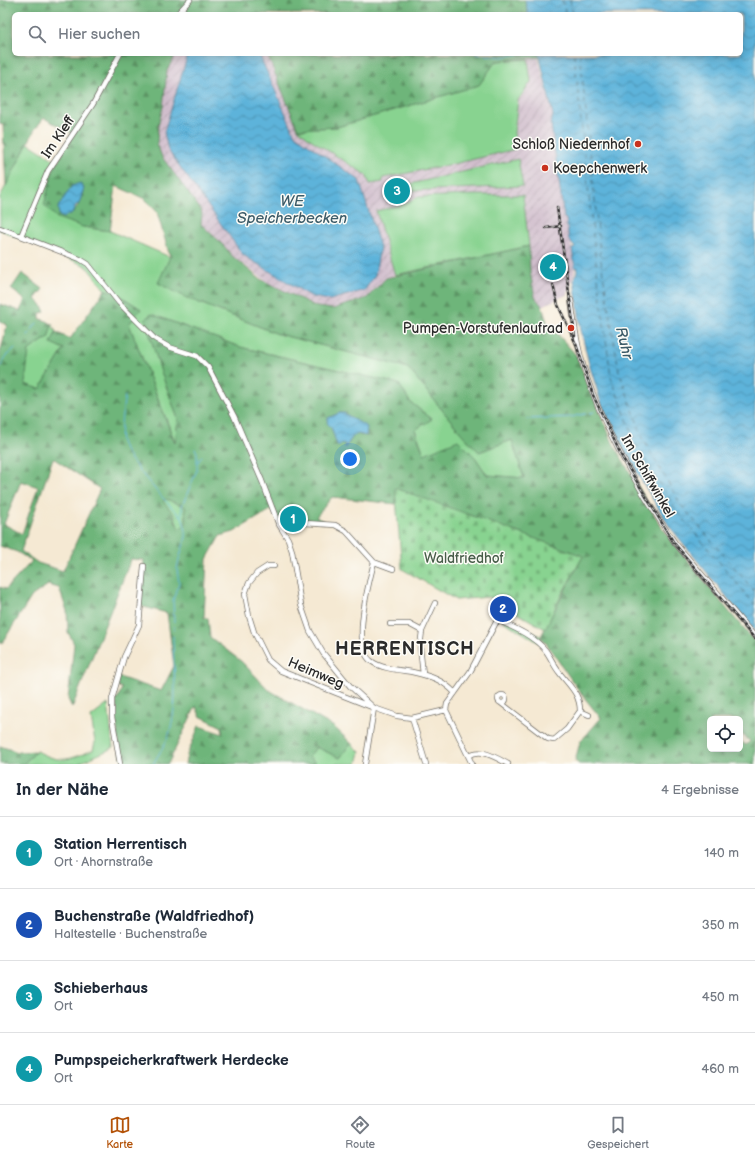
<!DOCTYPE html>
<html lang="de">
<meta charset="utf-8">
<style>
body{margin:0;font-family:"Balsamiq Sans",sans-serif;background:#f2f2f3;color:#1f2937}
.controls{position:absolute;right:12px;bottom:12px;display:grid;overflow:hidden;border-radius:6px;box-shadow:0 2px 10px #0003}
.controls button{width:36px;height:36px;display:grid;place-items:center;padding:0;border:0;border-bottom:1px solid #e0e1e3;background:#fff;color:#1f2937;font:20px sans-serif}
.you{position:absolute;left:350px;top:459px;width:14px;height:14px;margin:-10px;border:3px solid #fff;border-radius:50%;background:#1a73e8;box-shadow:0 0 0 6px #1a73e833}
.badge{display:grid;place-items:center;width:26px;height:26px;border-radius:50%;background:#b45309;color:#fff;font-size:13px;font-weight:700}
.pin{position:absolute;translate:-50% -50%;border:2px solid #fff;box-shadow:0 1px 4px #0006}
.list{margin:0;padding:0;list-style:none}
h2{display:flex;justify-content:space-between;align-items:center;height:52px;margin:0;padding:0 16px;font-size:17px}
h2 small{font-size:13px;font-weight:400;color:#747a83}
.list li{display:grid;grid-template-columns:26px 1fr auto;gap:12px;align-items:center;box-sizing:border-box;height:72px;padding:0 16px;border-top:1px solid #e0e1e3}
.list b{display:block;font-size:15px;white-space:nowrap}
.list p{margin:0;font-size:13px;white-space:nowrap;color:#747a83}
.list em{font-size:13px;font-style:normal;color:#747a83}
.icon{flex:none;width:22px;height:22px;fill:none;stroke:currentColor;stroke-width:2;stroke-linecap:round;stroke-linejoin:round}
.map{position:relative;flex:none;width:755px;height:764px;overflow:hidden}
.search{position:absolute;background:#fff;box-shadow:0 2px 10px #0003;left:12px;right:12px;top:12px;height:44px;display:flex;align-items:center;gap:10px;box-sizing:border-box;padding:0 14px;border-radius:6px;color:#747a83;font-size:15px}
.sheet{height:340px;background:#fff}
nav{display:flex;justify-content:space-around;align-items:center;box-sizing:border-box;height:56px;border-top:1px solid #e0e1e3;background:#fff;font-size:11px;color:#747a83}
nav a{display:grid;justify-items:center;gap:2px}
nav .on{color:#b45309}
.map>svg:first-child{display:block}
.industrial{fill:url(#industrial-furrows)}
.grass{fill:#88d390;stroke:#5a7f5e}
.forest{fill:url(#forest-firs);stroke:#4c7052;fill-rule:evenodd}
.wetland{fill:url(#wetland-marsh);stroke:#5a7f5e}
.cemetery{fill:url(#cemetery-stones);stroke:#5a7f5e}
.water{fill:url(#water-waves);stroke:#446f82}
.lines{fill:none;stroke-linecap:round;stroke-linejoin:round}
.stream{stroke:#5db3da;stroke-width:1}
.ferry{stroke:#3c5b68;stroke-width:1;stroke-dasharray:5 4;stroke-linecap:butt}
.minor-casing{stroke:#726e66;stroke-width:6}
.minor{stroke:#fff;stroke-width:4.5}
.rail-casing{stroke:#2b2b2b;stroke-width:2.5}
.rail{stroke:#fdfcf7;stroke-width:1;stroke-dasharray:3;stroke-linecap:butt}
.poi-dot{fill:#c8321e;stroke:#fdfcf7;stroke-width:1.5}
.labels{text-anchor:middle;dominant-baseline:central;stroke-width:3;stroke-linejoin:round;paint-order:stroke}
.street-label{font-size:14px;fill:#2b2b2b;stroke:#fdfcf7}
.poi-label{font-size:14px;fill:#2b2b2b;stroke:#fdfcf7;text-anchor:end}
.park-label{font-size:14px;fill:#475d49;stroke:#fdfcf7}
.water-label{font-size:15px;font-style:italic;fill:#3c5b68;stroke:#fdfcf7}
.district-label{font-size:18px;font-weight:bold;letter-spacing:1px;fill:#2b2b2b;stroke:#fdfcf7}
</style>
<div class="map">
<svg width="755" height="764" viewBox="0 0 755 764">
<defs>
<pattern id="industrial-furrows" width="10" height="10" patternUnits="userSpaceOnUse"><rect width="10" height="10" fill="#d0bdcc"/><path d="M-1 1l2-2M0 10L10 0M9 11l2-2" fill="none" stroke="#a99aa6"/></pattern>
<pattern id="forest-firs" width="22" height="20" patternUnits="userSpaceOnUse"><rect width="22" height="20" fill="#6eb57a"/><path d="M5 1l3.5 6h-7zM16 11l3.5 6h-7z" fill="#5b9364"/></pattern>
<pattern id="wetland-marsh" width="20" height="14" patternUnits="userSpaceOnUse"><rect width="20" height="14" fill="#88d390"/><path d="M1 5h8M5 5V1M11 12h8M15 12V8" fill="none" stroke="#76b57c"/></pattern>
<pattern id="cemetery-stones" width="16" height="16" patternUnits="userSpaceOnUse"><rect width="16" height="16" fill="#88d390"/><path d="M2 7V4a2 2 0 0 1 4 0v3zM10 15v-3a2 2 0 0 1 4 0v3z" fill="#76b57c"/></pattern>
<pattern id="water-waves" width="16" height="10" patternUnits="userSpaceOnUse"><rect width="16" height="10" fill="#5db3da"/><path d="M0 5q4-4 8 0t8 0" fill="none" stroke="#4d92b1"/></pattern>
</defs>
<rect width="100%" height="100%" fill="#fdfcf7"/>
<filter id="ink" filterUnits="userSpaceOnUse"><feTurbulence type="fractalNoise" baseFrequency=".025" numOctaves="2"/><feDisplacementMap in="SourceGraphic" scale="8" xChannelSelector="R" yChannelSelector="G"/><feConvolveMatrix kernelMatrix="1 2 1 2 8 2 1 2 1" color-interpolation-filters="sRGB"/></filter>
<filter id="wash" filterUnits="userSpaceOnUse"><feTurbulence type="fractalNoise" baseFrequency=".012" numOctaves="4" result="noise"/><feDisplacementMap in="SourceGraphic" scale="16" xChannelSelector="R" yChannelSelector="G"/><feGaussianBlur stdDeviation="0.9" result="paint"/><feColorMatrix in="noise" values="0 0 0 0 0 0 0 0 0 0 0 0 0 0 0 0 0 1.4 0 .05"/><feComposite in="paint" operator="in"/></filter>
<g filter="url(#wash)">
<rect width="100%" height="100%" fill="#f5e9d3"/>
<path class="industrial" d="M176 54H267L298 129 310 139 366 175 383 182V178L516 149 514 133 518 100 531 82 528 59 538 57 553 115 551 124 564 218 566 219 571 242 575 272 571 284V290L567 291V294L564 296 542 306 535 297 530 272 529 246 523 195 418 197 401 205 376 211 395 275 386 278 367 298 333 309 317 307 268 283 232 256 224 246 201 224 202 214 201 210 162 157 157 144 158 125 163 107 167 70Z"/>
<path class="grass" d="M528 59 531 82 518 100 514 133 516 149 458 163 383 178V182L370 184 366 175 310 139 298 129 337 127 479 85 496 61Z
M28 143 58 162 52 174 83 227 110 231 170 257 159 283 187 298 278 334 408 368 461 433 479 452 512 440 524 478 487 475 475 457 424 454 415 429 432 419 410 402 399 384 240 347 151 314 146 319 160 369 178 419 176 444 129 324 141 309 113 291 105 290 86 266 0 230V197Z
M518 159 523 186 407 191 409 189 406 190 405 187 409 185H406Z
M472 195H523L529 246 395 275 376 211 401 205 418 197Z
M52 324 56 332 52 343 64 349 40 389 24 384 29 350 44 340 48 339Z
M503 617 540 636 543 643 541 644 503 621Z
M108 704 113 748 77 764H23L37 751C61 764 68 760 93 750L95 742 91 717Z
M351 743 360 752 357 764H317L309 757 316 747 340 758Z"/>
<path class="forest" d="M0 0H525L528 14H14V54H176L167 70 163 107 158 126 157 144 162 157 201 210 202 214 201 224 224 246 232 256 260 279 317 307 333 309 367 298 386 278 529 246 530 272 535 297 542 306 547 322 576 355 613 443 661 526 722 603 755 642V764H579L575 761 580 742 601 718C579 693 561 664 541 636L583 556 396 489V504L332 497 316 517 325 522 303 520 280 522 274 508 234 532 220 536 207 559 204 618H208L210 637 242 662 269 690 334 727 351 743 340 758 316 747 309 757 317 764H185L187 755 199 726 223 734 222 727 200 716 196 706 168 764H123C117 742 116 720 116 698H118L122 688 118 686 119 677 161 691 174 666 167 613 140 606 144 560 131 559 72 708 68 699 74 644 68 632 67 611 59 588 48 585 32 596 2 643H0V587L6 589 32 561 17 552 0 546V353L7 325 0 322V304L20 311 25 300 11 289 22 273 43 289 35 299 41 304 45 312 40 313V319L47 321 52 324 48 339 44 340 29 350 25 384 40 389 64 349 51 343 56 332 70 339 105 290 113 291 141 309 129 324 175 443 178 419 160 369 145 319 151 314 240 347 399 384 410 402 432 419 415 430 424 454 458 440 475 457 487 475 524 478 512 440 479 452 461 433 408 368 278 334 187 298 158 283 170 257 157 212 145 199 116 186 110 231 83 227 57 218 44 205 52 174 72 133 44 118 35 129 6 186 3 125 0 124ZM83 191 79 204 72 214 67 215 58 207 66 196ZM339 413H344L366 427 362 436 358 434 353 436 346 447 345 444 334 436 328 418ZM53 458 100 489 63 571 38 563 21 551ZM21 481 38 487 22 534 4 524ZM166 499 185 507 186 524H176L173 513 163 501ZM710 719H740V733L750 741 746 745 740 741V749H710Z
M267 54H539L540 57 496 61 479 85 337 127 298 129Z
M0 746 18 752 37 751 23 764H0Z"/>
<path class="wetland" d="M166 499 185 507 186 524 179 529 173 513 163 501Z"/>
<path class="cemetery" d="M395 488 583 556 562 594 545 629 489 597 456 600 402 569Z"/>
<path class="water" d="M525 0H755V632L669 526 626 455 603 409 589 364 581 331 574 280 578 267 575 268 572 249 575 248 569 240 566 219 564 218 551 124 553 115 539 54H741V14H528Z
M188 54H259L295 135 359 180 380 247 375 275 365 290 330 300 312 297 243 255 168 150 164 132Z
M80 183 84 188 79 204 76 205 72 214 67 215 64 218 59 216 58 207 72 186Z
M339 413H344L367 427 366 436 358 434 353 436 345 448V444L342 443 339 447 337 445 331 427 327 423 328 418Z"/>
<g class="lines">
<path class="stream" d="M476 54 502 57 519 54
M28 335 37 323
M0 368 6 356 15 348
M125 396C123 406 119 433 121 442 124 455 169 507 181 516
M527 419 571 417 594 412
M198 462 202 456
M174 622 173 600 179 583 177 569 179 559 186 537V531L182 516V506L197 470V452L195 449
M174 626V630
M153 764C159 753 167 743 170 731 179 697 173 670 173 636"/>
<path class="ferry" d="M562 0 566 14
M570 0 573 14
M574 54 596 263 611 377 637 446 676 510 755 605
M580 54 601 261 619 371 644 441 681 505 755 592"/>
</g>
</g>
<g filter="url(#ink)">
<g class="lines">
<g class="minor-casing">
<path id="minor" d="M177 14 190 0
M0 228 80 259 88 264 119 303 155 339 169 347 197 356 208 367 234 416 262 481 278 523 288 539 292 551 301 605 310 631 323 653 350 686 374 708 397 716 412 718 446 710
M21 236 48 171 93 104 120 54
M571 300C573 315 575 330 578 345 591 408 638 490 675 543L755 637
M281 527 305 523 335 525 346 531 374 562 393 569
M374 562C369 583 351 646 371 661 382 669 399 670 412 672 430 676 442 679 455 693
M274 566H268L257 573 249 583 245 594 249 616 254 632 268 660 281 671 374 708 365 764
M497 620C515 628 534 636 546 651 551 658 554 666 559 672 569 686 580 693 580 711L589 715
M390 624H409L422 631
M423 674 420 647 422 631 435 603
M498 699a4 4 0 1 1 8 0a4 4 0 1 1-8 0Z
M501 703 548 739 554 740 567 729 580 711
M446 710 447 704 470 672 502 611
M446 710 472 764
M412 718 426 764
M469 756C480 747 497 758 508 764
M120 764 112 717V699L124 657 139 625 144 566"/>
</g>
<use href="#minor" class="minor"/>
<g class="rail-casing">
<path id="rail" d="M557 207 575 336
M546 228 561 226
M553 285 558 305 576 344 593 395 622 457 674 543 755 639"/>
</g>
<use href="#rail" class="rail"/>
</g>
</g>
<g class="poi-dot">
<circle cx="638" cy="144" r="4"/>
<circle cx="545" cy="168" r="4"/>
<circle cx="571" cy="328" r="4"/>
</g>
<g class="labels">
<g class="street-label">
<text transform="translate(58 137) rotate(-56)">Im Kleff</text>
<text transform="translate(648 476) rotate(60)">Im Schiffwinkel</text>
<text transform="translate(316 673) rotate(23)">Heimweg</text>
</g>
<g class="poi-label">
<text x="630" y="144">Schloß Niedernhof</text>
<text x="553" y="168" text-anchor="start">Koepchenwerk</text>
<text x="563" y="328">Pumpen-Vorstufenlaufrad</text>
</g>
<g class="park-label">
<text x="464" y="558">Waldfriedhof</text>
</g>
<g class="water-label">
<text x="292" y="201">WE<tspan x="292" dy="17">Speicherbecken</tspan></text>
<text transform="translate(624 343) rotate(76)">Ruhr</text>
</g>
<g class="district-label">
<text x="405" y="649">HERRENTISCH</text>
</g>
</g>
</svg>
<div class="controls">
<button><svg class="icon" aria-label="locate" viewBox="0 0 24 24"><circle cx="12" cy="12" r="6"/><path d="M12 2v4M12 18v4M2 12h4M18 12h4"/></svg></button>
</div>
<div class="you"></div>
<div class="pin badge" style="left:293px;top:519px;background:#0f9aa8">1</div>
<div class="pin badge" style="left:503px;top:609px;background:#1a4fb4">2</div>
<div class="pin badge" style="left:397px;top:191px;background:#0f9aa8">3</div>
<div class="pin badge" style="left:553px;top:267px;background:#0f9aa8">4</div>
<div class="search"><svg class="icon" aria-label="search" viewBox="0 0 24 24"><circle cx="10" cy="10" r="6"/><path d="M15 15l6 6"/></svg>Hier suchen</div>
</div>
<section class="sheet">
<h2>In der Nähe<small>4 Ergebnisse</small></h2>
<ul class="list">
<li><span class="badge" style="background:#0f9aa8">1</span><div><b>Station Herrentisch</b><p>Ort · Ahornstraße</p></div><em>140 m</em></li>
<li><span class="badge" style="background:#1a4fb4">2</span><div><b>Buchenstraße (Waldfriedhof)</b><p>Haltestelle · Buchenstraße</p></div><em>350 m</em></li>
<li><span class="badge" style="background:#0f9aa8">3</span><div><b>Schieberhaus</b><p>Ort</p></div><em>450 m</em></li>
<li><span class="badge" style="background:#0f9aa8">4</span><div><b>Pumpspeicherkraftwerk Herdecke</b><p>Ort</p></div><em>460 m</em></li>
</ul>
</section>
<nav>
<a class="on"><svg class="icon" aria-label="map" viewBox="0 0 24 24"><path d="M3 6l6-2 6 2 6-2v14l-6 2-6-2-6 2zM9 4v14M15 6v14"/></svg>Karte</a>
<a><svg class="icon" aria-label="directions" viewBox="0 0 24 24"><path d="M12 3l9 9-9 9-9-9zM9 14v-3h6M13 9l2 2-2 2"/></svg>Route</a>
<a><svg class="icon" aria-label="saved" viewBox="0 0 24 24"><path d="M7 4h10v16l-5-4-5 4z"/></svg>Gespeichert</a>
</nav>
